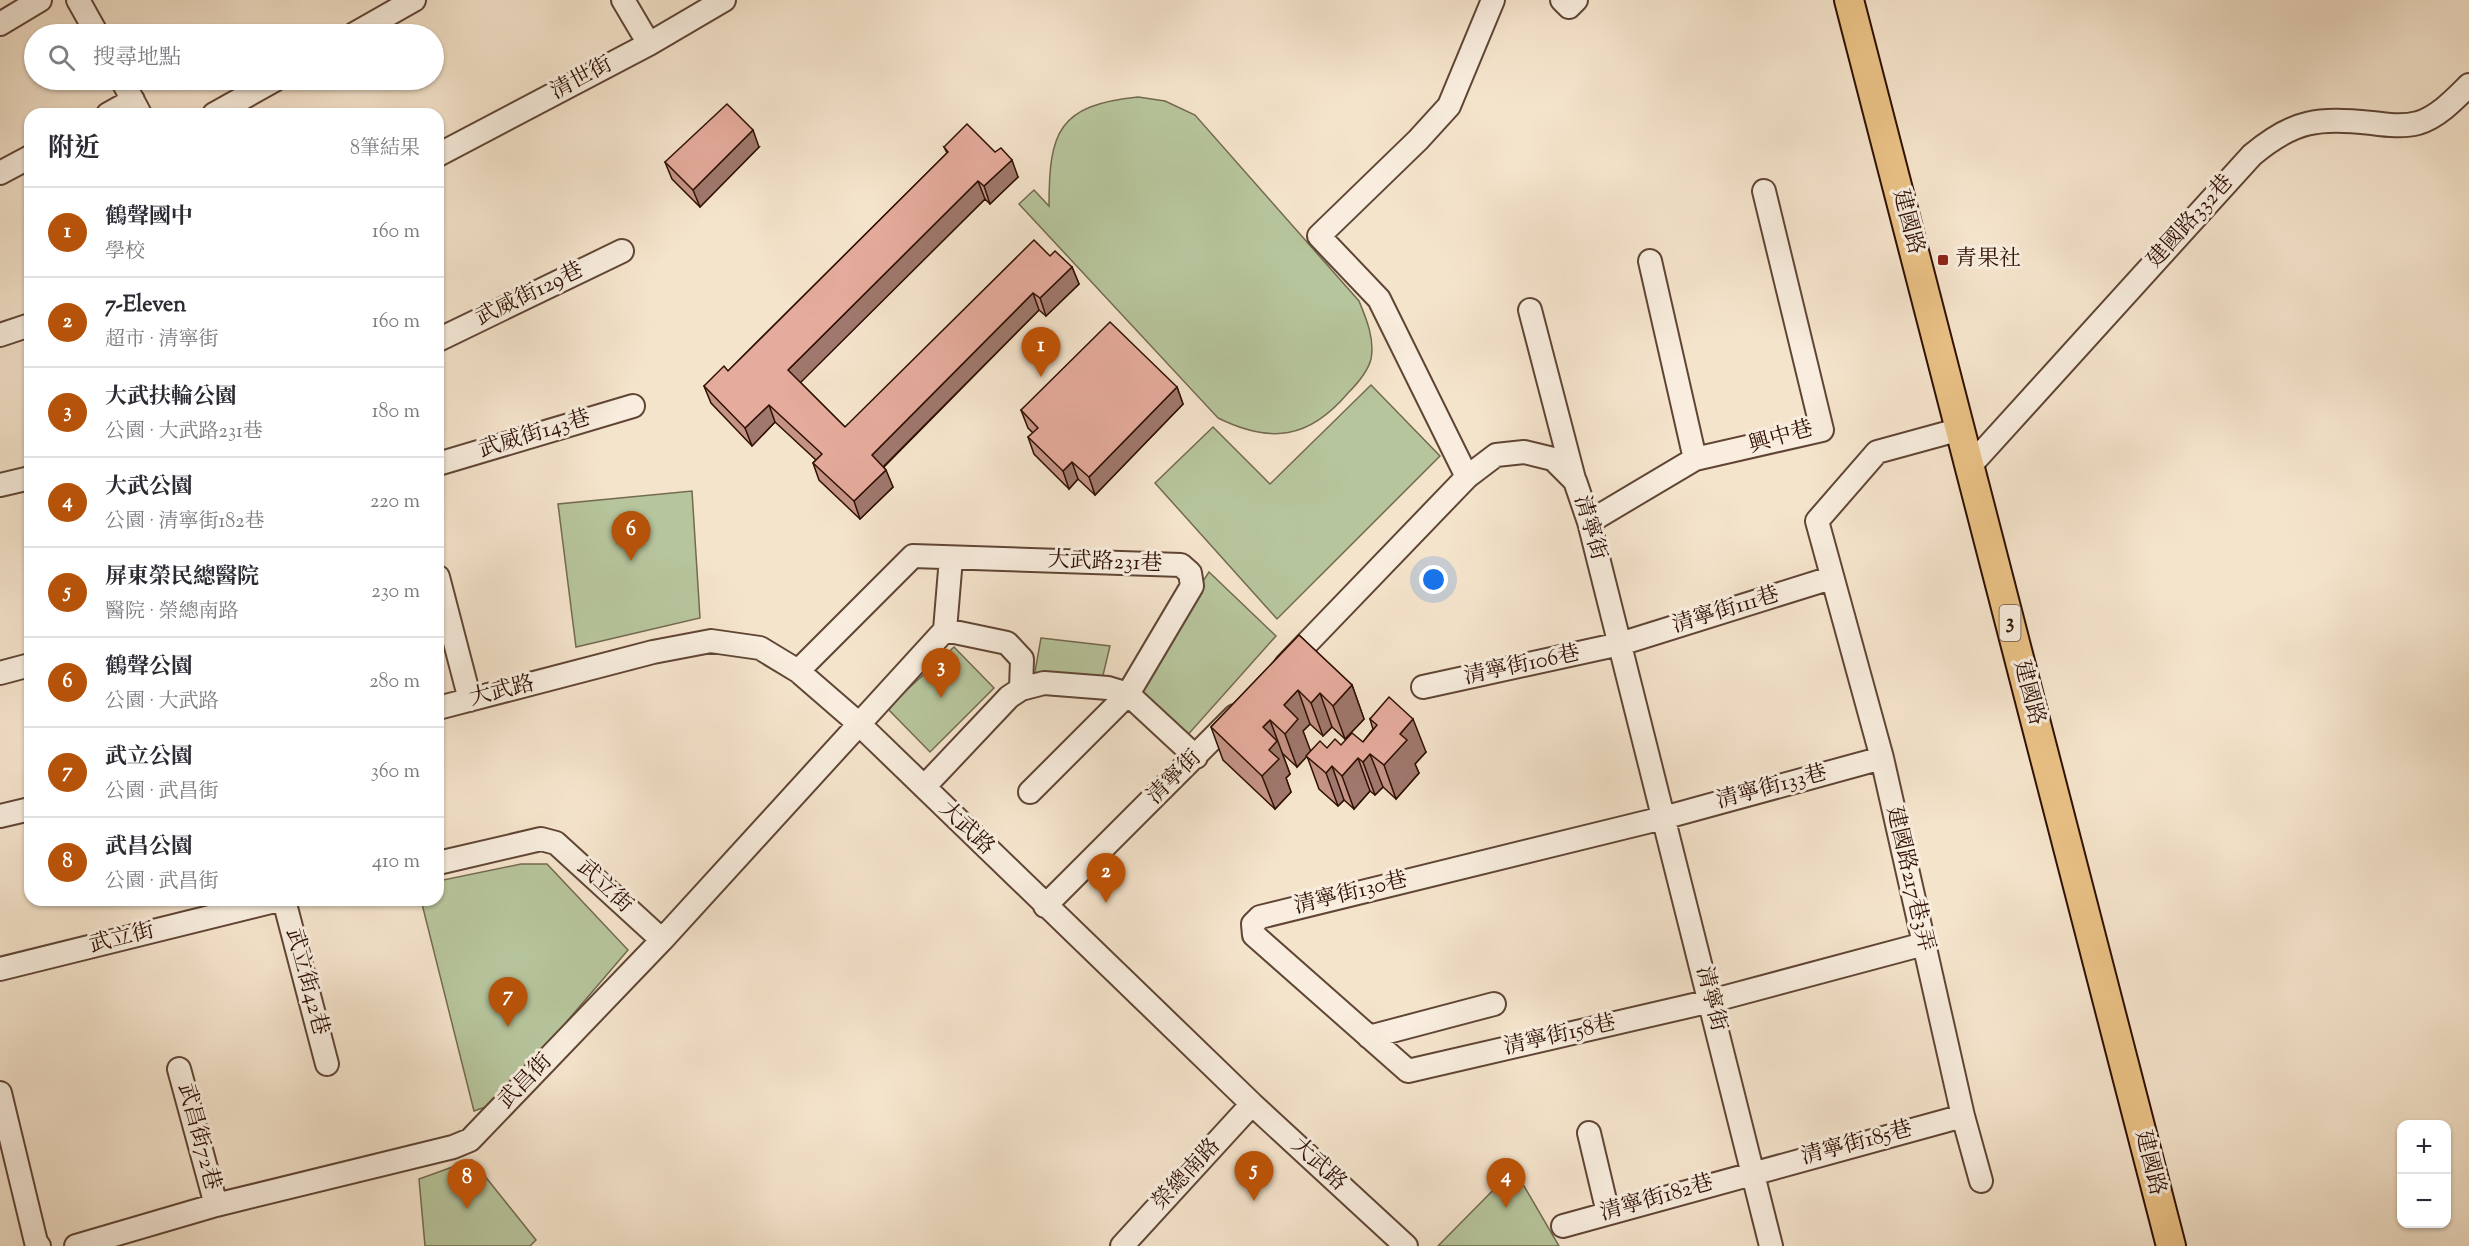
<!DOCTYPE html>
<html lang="zh-TW">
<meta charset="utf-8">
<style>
body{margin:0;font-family:"Sorts Mill Goudy","Noto Serif TC",serif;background:#f2f2f3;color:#2b2b33}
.controls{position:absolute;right:18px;bottom:18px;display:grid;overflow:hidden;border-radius:12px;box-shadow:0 2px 4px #0004}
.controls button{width:54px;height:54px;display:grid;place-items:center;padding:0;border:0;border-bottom:2px solid #e1e1e2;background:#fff;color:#2b2b33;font:30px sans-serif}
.you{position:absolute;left:1434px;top:580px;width:21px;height:21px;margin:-15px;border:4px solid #fff;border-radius:50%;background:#1a73e8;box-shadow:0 0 0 9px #1a73e833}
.badge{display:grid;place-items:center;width:39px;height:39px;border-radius:50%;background:#b45309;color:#fff;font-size:20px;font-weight:700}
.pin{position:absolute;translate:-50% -50px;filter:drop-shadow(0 2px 3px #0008)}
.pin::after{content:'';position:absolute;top:32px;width:21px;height:18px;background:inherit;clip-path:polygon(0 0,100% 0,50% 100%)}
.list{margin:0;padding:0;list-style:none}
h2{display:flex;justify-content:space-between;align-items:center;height:78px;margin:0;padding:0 24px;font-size:26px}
h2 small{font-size:20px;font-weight:400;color:#7c7c81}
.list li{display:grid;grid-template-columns:39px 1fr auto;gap:18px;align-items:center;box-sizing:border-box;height:90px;padding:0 24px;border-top:2px solid #e1e1e2}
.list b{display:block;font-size:22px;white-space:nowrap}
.list p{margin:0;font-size:20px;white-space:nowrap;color:#7c7c81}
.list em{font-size:20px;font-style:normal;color:#7c7c81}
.icon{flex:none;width:33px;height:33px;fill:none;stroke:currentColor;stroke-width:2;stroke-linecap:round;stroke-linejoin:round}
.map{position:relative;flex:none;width:2469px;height:1246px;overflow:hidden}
.search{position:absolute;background:#fff;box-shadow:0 2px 4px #0004;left:24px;top:24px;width:420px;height:66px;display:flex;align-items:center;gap:15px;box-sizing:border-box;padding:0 21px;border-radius:33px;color:#7c7c81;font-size:22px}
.panel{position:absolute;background:#fff;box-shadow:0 2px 4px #0004;left:24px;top:108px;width:420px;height:798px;border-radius:18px}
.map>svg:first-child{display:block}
.green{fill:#b7c59c;stroke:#736a50;stroke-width:1.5}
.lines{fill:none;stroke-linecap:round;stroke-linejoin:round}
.minor-casing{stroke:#604535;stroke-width:26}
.major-casing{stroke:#2f1003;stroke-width:32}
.minor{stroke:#f8edde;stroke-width:22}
.major{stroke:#eac286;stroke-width:28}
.wall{fill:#c59386;stroke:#2f1003;stroke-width:1.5}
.shaded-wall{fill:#a0786d;stroke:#2f1003;stroke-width:1.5}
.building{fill:#e5ab9c;stroke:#2f1003;stroke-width:1.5}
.poi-dot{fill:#8f2418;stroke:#f8edde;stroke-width:2}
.labels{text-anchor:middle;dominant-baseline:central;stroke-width:6;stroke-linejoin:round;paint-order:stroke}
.shield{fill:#f8edde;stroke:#6b5245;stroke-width:1.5}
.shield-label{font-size:21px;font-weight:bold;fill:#2f1003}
.street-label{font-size:22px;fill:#2f1003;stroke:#f8edde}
.poi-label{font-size:22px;fill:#2f1003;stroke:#f8edde;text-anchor:start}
</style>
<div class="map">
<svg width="2469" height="1246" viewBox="0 0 2469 1246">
<rect width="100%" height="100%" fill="#f5e4cc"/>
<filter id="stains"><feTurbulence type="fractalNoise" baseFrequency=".00333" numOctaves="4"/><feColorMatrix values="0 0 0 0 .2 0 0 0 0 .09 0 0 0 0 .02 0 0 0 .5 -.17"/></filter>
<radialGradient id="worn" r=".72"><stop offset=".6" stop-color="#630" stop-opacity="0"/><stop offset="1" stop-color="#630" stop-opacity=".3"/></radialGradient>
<path class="green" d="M1138 97 1165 101 1195 115 1359 301C1366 318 1375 339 1371 359 1368 371 1357 384 1348 393 1309 439 1271 444 1218 418L1019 204 1034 190 1049 206C1049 132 1058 105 1138 97Z
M1371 385 1440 456 1277 619 1155 483 1213 427 1270 484Z
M692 491 700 618 576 647 558 504Z
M1209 572 1276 636 1185 738 1139 689 1160 647Z
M1041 638 1110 646 1100 688 1034 677Z
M954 647 994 688 930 752 887 708Z
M521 864H547L628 950 497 1103 474 1111 421 900H438V881Z
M472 1160 536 1240 530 1246H425L419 1179Z
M1514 1169 1559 1246H1438Z"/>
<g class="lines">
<g class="minor-casing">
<path id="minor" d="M78 0 97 34
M623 0 649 44
M1562 0 1569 7 1576 0
M0 24 40 0
M354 34 414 0
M122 80 140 114
M108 114 133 100
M214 114 275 80
M438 155 649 44 724 0
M0 173 30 157
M1650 261 1695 459
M1530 310 1574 479
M0 335 30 325
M438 340 622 251
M1961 429 1877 452 1817 521 1882 758 1963 1116 1981 1181
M438 464 633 406
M1969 467 2252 155C2295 119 2318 118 2372 123 2387 125 2403 127 2418 123 2438 117 2455 99 2469 85
M1467 477 1379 299 1319 236 1418 140 1449 106 1493 0
M0 485 30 478
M1589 522 1695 459 1822 430 1764 191
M438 577 470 700
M945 630 1007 643 1022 659 1021 689
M1286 665 1467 477 1496 455 1524 452 1553 459 1575 481 1589 522 1771 1246
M798 671 913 556 1181 565 1190 573 1192 586 1128 694 1030 792
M0 673 30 665
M1423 687 1620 644 1831 578
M438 708 653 652 711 641 760 648 798 671 858 723 1252 1104 1406 1246
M1882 758 1663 818 1260 917 1253 924 1254 935 1408 1071 1711 1001 1924 944
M924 787 1009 697 1021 689 1044 683 1108 688 1128 694 1196 757
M0 816 30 809
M438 863 541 839 556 843 662 940
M284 900 327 1064
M1045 906 1235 716
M0 969 279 900
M1369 1037 1494 1004
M179 1069 216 1205
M0 1093 36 1242 39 1246
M1589 1133 1608 1213
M1563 1226 1963 1116
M76 1246 216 1205 453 1147 470 1140 662 940 945 630 951 558
M1122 1246 1252 1104"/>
</g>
<g class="major-casing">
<path id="major" d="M1849 0 2171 1246"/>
</g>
<use href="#minor" class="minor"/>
<use href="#major" class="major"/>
</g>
<path class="wall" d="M759 147 700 207 672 179 665 162Z
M944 147 1018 177 990 204 985 199 800 382 845 427 1050 256 1072 267 1079 284 1046 316 1039 310 884 467 893 487 860 519 819 480 813 463 816 460 775 422 752 446 711 403 704 386 728 371 947 153Z
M1177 387 1183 404 1095 495 1078 479 1069 489 1034 454 1028 437 1033 433 1028 428 1021 410Z
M1299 635 1352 685 1364 719 1345 739 1332 727 1323 736 1310 724 1303 731 1310 751 1341 745 1363 742 1373 729 1370 719 1426 752 1415 764 1419 773 1396 799 1383 787 1375 795 1370 791 1354 809 1344 800 1338 806 1319 789 1307 756 1297 767 1282 753 1290 774 1286 778 1291 792 1275 809 1223 760 1211 727Z"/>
<path class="shaded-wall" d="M753 130 759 147 700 207 693 190Z
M1012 160 1018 177 990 204 984 186Z
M978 181 985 199 795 388 788 370Z
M1072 267 1079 284 1046 316 1040 298Z
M1033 293 1039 310 878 472 872 455Z
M1177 387 1183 404 1095 495 1089 477Z
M769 405 775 422 752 446 745 428Z
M1072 462 1078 479 1069 489 1063 471Z
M886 470 893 487 860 519 854 501Z
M1352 685 1364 719 1345 739 1333 706Z
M1298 690 1310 724 1303 731 1311 752 1297 767 1285 734 1284 705Z
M1320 693 1332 727 1323 736 1311 703Z
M1413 719 1426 752 1415 764 1419 773 1396 799 1384 765 1400 734Z
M1270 720 1290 774 1286 778 1291 792 1275 809 1262 776 1269 750 1263 727Z
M1370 754 1383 787 1375 795 1363 762Z
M1358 758 1370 791 1354 809 1342 776Z
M1332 766 1344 800 1338 806 1326 773Z"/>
<path class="building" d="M727 104 753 130 693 190 665 162Z
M967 124 995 152 1001 148 1012 160 984 186 978 181 788 370 845 427 1034 240 1050 256 1055 251 1072 267 1040 298 1033 293 872 455 886 470 854 501 813 463 822 454 769 405 745 428 704 386 724 366 728 371 948 152 944 147Z
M1110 322 1177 387 1089 477 1072 462 1063 471 1028 437 1038 428 1021 410Z
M1299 635 1352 685 1333 706 1320 693 1311 703 1298 690 1284 705 1298 719 1285 734 1270 720 1263 727 1277 741 1269 750 1279 759 1262 776 1211 727Z
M1389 697 1413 719 1400 734 1407 740 1384 765 1370 754 1363 762 1358 758 1342 776 1332 766 1326 773 1306 756 1320 741 1327 748 1335 739 1341 745 1352 733 1363 742 1377 725 1370 719Z"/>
<rect class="poi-dot" x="1937" y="254" width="12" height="12" rx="3"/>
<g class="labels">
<rect class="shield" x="1999.5" y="605" width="21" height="36" rx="4.5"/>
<g class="shield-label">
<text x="2010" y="623">3</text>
</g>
<g class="street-label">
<text transform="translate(582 79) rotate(-28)">清世街</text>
<text transform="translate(1907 222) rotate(75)">建國路</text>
<text transform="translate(2191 222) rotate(-48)">建國路332巷</text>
<text transform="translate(530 295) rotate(-26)">武威街129巷</text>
<text transform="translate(535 435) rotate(-17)">武威街143巷</text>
<text transform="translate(1781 438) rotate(-16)">興中巷</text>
<text transform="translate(1589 528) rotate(74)">清寧街</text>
<text transform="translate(1105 563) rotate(2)">大武路231巷</text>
<text transform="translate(1726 611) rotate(-17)">清寧街111巷</text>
<text transform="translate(1522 666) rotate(-12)">清寧街106巷</text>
<text transform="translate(502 692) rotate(-14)">大武路</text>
<text transform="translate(2028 693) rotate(75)">建國路</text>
<text transform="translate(1175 778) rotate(-45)">清寧街</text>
<text transform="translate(1772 788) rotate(-15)">清寧街133巷</text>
<text transform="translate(966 829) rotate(44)">大武路</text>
<text transform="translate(1909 879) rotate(77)">建國路217巷3弄</text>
<text transform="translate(604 887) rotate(43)">武立街</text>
<text transform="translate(1351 894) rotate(-14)">清寧街130巷</text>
<text transform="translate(122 939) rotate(-14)">武立街</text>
<text transform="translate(306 982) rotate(75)">武立街42巷</text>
<text transform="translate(1710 999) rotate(76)">清寧街</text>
<text transform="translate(1560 1036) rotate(-13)">清寧街158巷</text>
<text transform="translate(526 1082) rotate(-46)">武昌街</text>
<text transform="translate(198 1137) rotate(75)">武昌街72巷</text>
<text transform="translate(1857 1144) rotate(-15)">清寧街185巷</text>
<text transform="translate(2149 1163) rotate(76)">建國路</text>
<text transform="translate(1318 1165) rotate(43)">大武路</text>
<text transform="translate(1187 1175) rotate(-47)">榮總南路</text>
<text transform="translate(1657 1199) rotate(-16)">清寧街182巷</text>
</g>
<g class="poi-label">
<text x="1955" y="260">青果社</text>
</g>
</g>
<rect width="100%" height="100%" filter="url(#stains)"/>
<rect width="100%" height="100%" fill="url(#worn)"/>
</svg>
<div class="controls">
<button>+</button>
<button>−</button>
</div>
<div class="you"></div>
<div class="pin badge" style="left:1041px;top:377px">1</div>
<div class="pin badge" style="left:1106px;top:903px">2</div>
<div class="pin badge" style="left:941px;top:698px">3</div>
<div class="pin badge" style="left:1506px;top:1208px">4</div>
<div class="pin badge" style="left:1254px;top:1201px">5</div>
<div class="pin badge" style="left:631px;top:561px">6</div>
<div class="pin badge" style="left:508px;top:1027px">7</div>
<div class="pin badge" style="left:467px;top:1209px">8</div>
<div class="search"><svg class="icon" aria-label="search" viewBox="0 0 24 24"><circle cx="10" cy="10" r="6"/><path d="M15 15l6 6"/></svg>搜尋地點</div>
<section class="panel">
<h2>附近<small>8筆結果</small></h2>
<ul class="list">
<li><span class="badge">1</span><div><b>鶴聲國中</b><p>學校</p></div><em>160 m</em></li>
<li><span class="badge">2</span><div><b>7-Eleven</b><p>超市 · 清寧街</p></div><em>160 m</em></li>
<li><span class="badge">3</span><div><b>大武扶輪公園</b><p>公園 · 大武路231巷</p></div><em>180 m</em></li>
<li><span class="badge">4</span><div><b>大武公園</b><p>公園 · 清寧街182巷</p></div><em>220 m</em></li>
<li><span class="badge">5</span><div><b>屏東榮民總醫院</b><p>醫院 · 榮總南路</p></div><em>230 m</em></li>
<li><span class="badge">6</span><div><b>鶴聲公園</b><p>公園 · 大武路</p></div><em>280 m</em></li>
<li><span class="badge">7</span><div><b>武立公園</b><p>公園 · 武昌街</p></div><em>360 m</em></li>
<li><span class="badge">8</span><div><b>武昌公園</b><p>公園 · 武昌街</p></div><em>410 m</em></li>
</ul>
</section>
</div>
